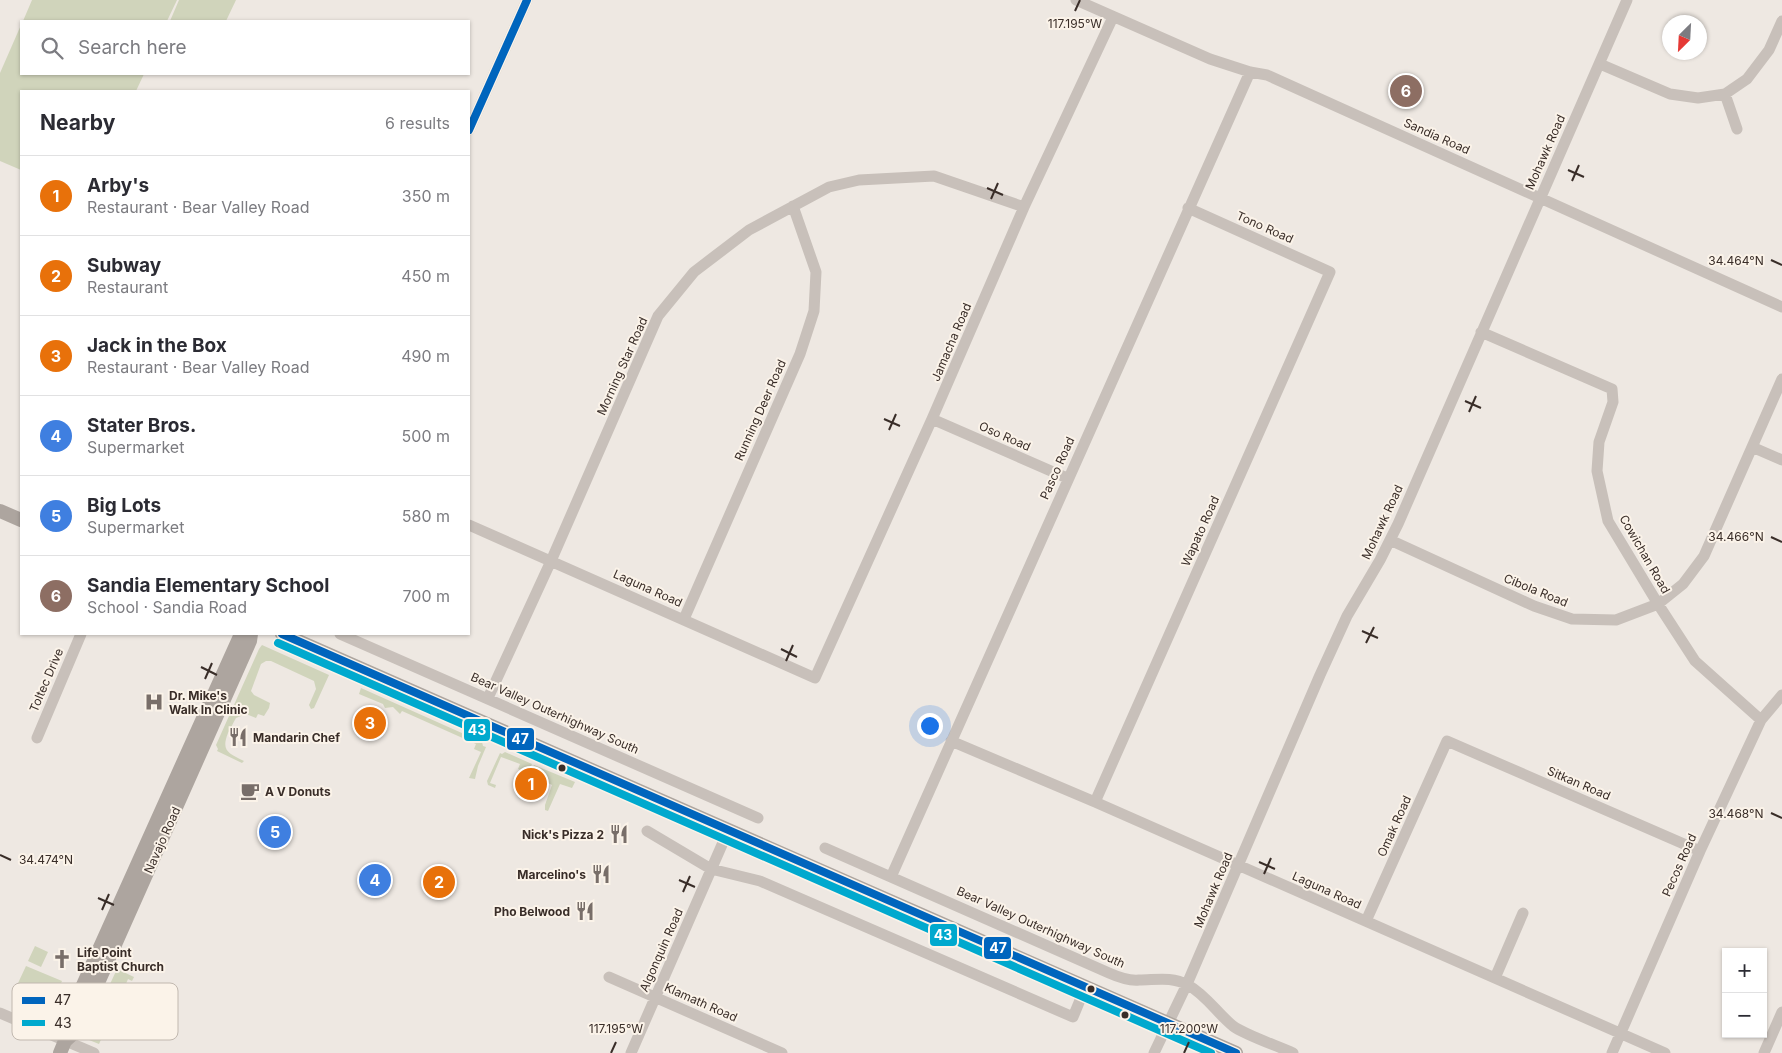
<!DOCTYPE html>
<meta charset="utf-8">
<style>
body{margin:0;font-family:Inter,sans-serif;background:#f7f7f7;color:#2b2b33}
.controls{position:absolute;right:15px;bottom:15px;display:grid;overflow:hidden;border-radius:0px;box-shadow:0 1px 4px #0004}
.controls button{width:45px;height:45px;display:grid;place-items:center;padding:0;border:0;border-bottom:1px solid #e1e1e2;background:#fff;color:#2b2b33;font:25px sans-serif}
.compass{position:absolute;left:1662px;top:15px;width:45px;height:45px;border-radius:50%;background:#fff;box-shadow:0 1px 4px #0004;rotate:204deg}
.you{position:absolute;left:929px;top:725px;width:18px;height:18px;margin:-12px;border:4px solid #fff;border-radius:50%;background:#1a73e8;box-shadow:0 0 0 8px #1a73e833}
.badge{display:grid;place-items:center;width:32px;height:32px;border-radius:50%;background:#786e69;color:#fff;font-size:16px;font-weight:700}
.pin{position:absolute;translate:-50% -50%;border:2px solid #fff;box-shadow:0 1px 5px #0006}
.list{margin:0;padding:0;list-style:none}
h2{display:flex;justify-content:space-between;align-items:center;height:65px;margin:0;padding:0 20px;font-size:21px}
h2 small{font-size:16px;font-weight:400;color:#7c7c81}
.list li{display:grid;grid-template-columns:32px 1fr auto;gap:15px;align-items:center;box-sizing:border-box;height:80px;padding:0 20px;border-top:1px solid #e1e1e2}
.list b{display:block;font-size:19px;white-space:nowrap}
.list p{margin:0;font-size:16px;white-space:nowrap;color:#7c7c81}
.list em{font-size:16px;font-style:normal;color:#7c7c81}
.icon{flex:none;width:28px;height:28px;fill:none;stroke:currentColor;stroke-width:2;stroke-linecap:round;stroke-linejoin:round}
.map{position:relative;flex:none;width:1782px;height:1053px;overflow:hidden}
.search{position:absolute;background:#fff;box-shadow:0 1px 4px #0004;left:20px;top:20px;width:450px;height:55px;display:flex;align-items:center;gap:12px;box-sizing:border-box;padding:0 18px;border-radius:0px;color:#7c7c81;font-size:19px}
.panel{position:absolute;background:#fff;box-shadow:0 1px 4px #0004;left:20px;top:90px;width:450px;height:545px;border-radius:0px}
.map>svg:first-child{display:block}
.green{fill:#d0d4bb}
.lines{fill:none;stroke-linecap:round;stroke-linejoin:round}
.minor{stroke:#c8c0ba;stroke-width:11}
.major{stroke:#ada59f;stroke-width:14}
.bus-1-casing{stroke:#fbf3e9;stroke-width:11}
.bus-2-casing{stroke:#fbf3e9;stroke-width:11}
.bus-1{stroke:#0065bd;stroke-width:8}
.bus-2{stroke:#00a9ce;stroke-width:8}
.ticks{fill:none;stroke:#392d28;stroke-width:2}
.bus-dot{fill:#392d28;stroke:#fbf3e9;stroke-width:2}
.labels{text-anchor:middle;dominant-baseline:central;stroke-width:4;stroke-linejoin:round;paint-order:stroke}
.street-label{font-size:12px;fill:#392d28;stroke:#fbf3e9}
.poi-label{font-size:12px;font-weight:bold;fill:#392d28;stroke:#fbf3e9;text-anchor:start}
.key{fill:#fbf3e9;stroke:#c1b8af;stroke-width:1}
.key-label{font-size:14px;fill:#392d28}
.ticks-label{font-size:12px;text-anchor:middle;fill:#392d28;stroke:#fbf3e9;stroke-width:4;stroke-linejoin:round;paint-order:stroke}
.line-badge{stroke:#fbf3e9;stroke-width:2}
.badge-label{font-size:14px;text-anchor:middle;font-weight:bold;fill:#fff}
</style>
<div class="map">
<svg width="1782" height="1053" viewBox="0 0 1782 1053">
<rect width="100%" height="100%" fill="#eee8e2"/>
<path class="green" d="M32 0H177L167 21H23Z
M179 0H236L226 21H170Z
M21 25V74H144L136 91H21V170L0 161V73Z
M262 645 329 675 314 708 311 709 309 705 316 689 314 681 271 661H266L261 664 251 691 254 695 270 703 269 708 264 716 258 714 256 718 246 714 236 718C233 723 231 728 228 733 221 751 228 753 244 761L242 763 217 751 218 749 216 745 259 649Z
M361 688 482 742 483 746 486 747 478 766 475 779 469 778 481 752 474 749 476 744 402 711 400 714 393 707 385 708 383 704 359 694Z
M505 752 532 764 528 773 518 769 520 764 501 757 490 783 496 785 495 788 488 785 487 781 500 753 502 754Z
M534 765 575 782 572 788 560 784 548 811 545 810V805L552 785 530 774Z
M35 946 48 952 41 967 28 961Z
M26 966 62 981 50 1009 45 1010 12 996Z
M117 969 134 977 132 981 128 979 120 998 115 997 112 1000 113 1004 116 1006 113 1014 117 1016 115 1019 97 1012Z
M97 1014 110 1020 99 1044 89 1040 88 1036Z"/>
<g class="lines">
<path class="minor" d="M1076 0 1210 59 1250 72 1267 75 1782 307
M1600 64 1670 94 1698 98 1725 94 1747 79 1769 50 1782 21
M1725 94 1737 129
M469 130 527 0
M1481 332 1612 389 1613 402 1599 442 1597 471 1608 521 1658 604 1695 661 1761 720
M932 419 1067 478
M1752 447 1782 460
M469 525 815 678 932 419 1024 207 1113 17
M1390 540 1534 606 1572 619 1616 620 1658 604 1683 584 1704 556 1782 379
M684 619 800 354 814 311 816 272 793 206
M340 634 758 818
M488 698 551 561 658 316 694 272 749 230 829 187 859 180 934 176 1024 207
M37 738 81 634
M951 741 1095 802 1665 1053
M1095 802 1330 272 1188 208
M647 831 711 869 760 881 1073 1017 1085 988
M825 848 1109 973C1118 977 1129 981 1139 980 1156 980 1171 976 1188 985 1206 995 1217 1013 1233 1026 1245 1035 1278 1046 1293 1053
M891 877 1250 72
M1366 921 1447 741 1700 851
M609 977 782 1053
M1495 978 1523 913
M0 1013 94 1053
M631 1053 728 831
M1154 1053 1187 984 1320 675 1347 616 1380 560 1398 524 1627 0
M1612 1053 1700 851 1761 720 1782 695
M1764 1053 1782 1012"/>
<path class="major" d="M0 511 21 520
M282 634 1236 1053
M65 1041 77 1030 250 641 251 634
M60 1053 65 1041 67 1023 83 985 241 634"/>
<g class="bus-1-casing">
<path id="bus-1" d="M469 130 527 0
M282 634 1236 1053"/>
</g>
<g class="bus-2-casing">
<path id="bus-2" d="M278 643 1211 1053"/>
</g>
<use href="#bus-1" class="bus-1"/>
<use href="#bus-2" class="bus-2"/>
</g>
<path class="ticks" d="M1075 11 1080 0M1568 170 1584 177M1572 181 1579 165M987 188 1003 195M991 199 998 183M1771 260 1782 265M1465 401 1481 408M1469 412 1476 396M884 419 900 426M889 430 896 414M1771 537 1782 542M1362 631 1378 638M1366 643 1374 627M781 649 797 657M786 661 793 645M201 667 217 675M205 679 212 663M1771 813 1782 818M0 855 11 860M1259 862 1275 869M1264 874 1271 858M679 880 695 887M683 892 690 876M98 898 114 905M102 910 109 894M611 1053 616 1042M1184 1053 1189 1042"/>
<defs>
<g id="hospital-bare" transform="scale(1.5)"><path d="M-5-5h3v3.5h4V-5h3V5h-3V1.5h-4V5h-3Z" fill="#786e69" stroke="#fbf3e9" stroke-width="2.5" paint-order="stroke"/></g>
<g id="restaurant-bare" transform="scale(1.5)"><path d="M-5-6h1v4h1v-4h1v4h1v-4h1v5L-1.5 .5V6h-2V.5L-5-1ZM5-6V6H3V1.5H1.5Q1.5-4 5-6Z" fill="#786e69" stroke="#fbf3e9" stroke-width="2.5" paint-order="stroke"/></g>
<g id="cafe-bare" transform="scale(1.5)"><path d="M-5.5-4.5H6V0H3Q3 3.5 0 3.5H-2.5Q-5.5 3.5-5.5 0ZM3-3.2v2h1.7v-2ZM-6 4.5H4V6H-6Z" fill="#786e69" stroke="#fbf3e9" stroke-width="2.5" paint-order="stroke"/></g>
<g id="church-bare" transform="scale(1.5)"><path d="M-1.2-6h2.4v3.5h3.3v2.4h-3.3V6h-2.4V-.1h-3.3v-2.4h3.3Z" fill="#786e69" stroke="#fbf3e9" stroke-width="2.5" paint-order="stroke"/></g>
</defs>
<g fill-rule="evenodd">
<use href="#hospital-bare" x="154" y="702"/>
<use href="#restaurant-bare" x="238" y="737"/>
<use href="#cafe-bare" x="250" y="791"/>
<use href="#restaurant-bare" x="619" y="834"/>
<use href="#restaurant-bare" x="601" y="874"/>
<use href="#restaurant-bare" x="585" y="911"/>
<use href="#church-bare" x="62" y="959"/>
</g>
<g class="bus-dot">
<circle cx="562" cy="768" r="4.5"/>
<circle cx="1091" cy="989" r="4.5"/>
<circle cx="1125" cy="1015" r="4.5"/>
</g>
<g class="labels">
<g class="street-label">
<text transform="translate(1437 136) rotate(24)">Sandia Road</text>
<text transform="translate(1545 152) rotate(-66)">Mohawk Road</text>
<text transform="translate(1265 227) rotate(24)">Tono Road</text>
<text transform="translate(951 342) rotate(-67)">Jamacha Road</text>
<text transform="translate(622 366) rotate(-66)">Morning Star Road</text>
<text transform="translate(760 410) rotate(-66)">Running Deer Road</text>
<text transform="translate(1005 436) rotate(24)">Oso Road</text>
<text transform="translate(1057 468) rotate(-66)">Pasco Road</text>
<text transform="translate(1382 522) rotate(-65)">Mohawk Road</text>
<text transform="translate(1200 531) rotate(-66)">Wapato Road</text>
<text transform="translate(1645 554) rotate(60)">Cowichan Road</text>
<text transform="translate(648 588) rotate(24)">Laguna Road</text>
<text transform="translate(1536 590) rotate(22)">Cibola Road</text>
<text transform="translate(46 680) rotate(-67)">Toltec Drive</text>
<text transform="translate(555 713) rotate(24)">Bear Valley Outerhighway South</text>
<text transform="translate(1579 783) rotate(23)">Sitkan Road</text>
<text transform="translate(1394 826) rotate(-66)">Omak Road</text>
<text transform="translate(162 840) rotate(-66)">Navajo Road</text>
<text transform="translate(1679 865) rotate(-66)">Pecos Road</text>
<text transform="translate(1213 890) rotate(-67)">Mohawk Road</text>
<text transform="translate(1327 890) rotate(24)">Laguna Road</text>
<text transform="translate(1041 927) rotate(24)">Bear Valley Outerhighway South</text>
<text transform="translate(661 950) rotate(-66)">Algonquin Road</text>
<text transform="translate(701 1002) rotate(24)">Klamath Road</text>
</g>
<g class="poi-label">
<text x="169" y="695">Dr. Mike's<tspan x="169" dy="14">Walk In Clinic</tspan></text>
<text x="253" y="737">Mandarin Chef</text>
<text x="265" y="791">A V Donuts</text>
<text x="604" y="834" text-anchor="end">Nick's Pizza 2</text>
<text x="586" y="874" text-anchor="end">Marcelino's</text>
<text x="570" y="911" text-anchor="end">Pho Belwood</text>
<text x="77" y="952">Life Point<tspan x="77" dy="14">Baptist Church</tspan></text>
</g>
</g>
<rect x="12" y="983" width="166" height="57" rx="8" class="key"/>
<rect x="22" y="997" width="23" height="7" fill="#0065bd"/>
<rect x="22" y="1020" width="23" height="6" fill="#00a9ce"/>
<g class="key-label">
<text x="54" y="1005">47</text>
<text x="54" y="1028">43</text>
</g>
<g class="ticks-label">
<text x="1075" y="28">117.195°W</text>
<text x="1736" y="265">34.464°N</text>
<text x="1736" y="541">34.466°N</text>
<text x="1736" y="818">34.468°N</text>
<text x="46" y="864">34.474°N</text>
<text x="616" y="1033">117.195°W</text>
<text x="1189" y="1033">117.200°W</text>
</g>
<g class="line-badge">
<rect x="463" y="718" width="28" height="24" rx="5" fill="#00a9ce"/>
<rect x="506" y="727" width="29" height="24" rx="5" fill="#0065bd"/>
<rect x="929" y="923" width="29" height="24" rx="5" fill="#00a9ce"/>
<rect x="983" y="936" width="29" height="24" rx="5" fill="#0065bd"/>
</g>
<g class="badge-label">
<text x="477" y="735">43</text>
<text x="520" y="744">47</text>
<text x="943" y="940">43</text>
<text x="998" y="953">47</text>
</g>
</svg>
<div class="controls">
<button>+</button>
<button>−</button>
</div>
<svg class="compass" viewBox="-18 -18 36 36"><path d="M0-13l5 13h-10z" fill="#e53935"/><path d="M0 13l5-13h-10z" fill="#7c7c81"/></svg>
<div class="you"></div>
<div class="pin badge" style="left:531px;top:784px;background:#e8710a">1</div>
<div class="pin badge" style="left:439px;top:882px;background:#e8710a">2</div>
<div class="pin badge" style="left:370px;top:723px;background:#e8710a">3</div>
<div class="pin badge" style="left:375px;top:880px;background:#3f7fe0">4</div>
<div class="pin badge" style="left:275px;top:832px;background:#3f7fe0">5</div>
<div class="pin badge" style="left:1406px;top:91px;background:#8d6e63">6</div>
<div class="search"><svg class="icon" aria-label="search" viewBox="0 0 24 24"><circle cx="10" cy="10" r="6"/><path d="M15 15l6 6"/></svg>Search here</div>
<section class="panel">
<h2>Nearby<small>6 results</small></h2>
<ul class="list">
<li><span class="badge" style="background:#e8710a">1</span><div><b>Arby's</b><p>Restaurant · Bear Valley Road</p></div><em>350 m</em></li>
<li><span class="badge" style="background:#e8710a">2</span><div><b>Subway</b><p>Restaurant</p></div><em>450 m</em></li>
<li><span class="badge" style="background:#e8710a">3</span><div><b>Jack in the Box</b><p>Restaurant · Bear Valley Road</p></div><em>490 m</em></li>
<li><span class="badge" style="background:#3f7fe0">4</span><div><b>Stater Bros.</b><p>Supermarket</p></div><em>500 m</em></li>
<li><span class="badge" style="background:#3f7fe0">5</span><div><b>Big Lots</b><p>Supermarket</p></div><em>580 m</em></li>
<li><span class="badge" style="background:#8d6e63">6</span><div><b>Sandia Elementary School</b><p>School · Sandia Road</p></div><em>700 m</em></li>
</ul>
</section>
</div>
